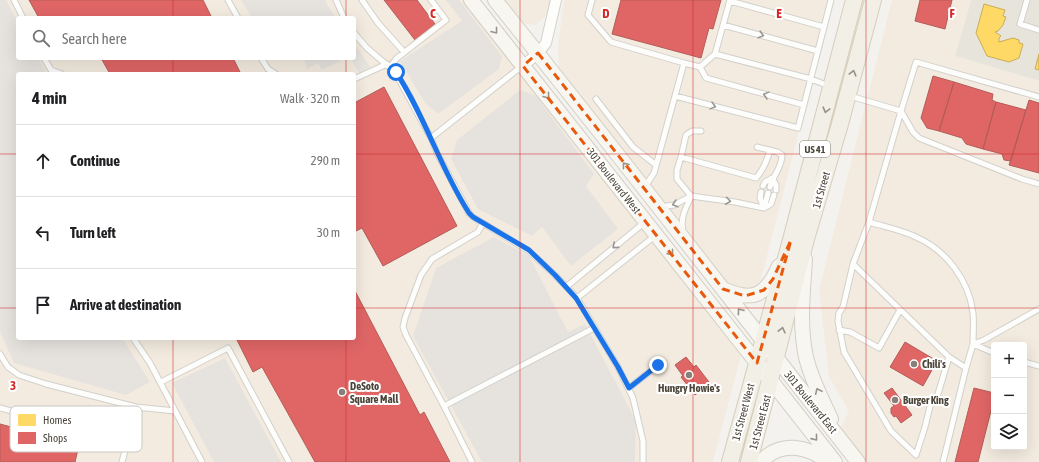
<!DOCTYPE html>
<meta charset="utf-8">
<style>
body{margin:0;font-family:"Asap Condensed",sans-serif;background:#f2f2f2;color:#202124}
.controls{position:absolute;right:12px;bottom:12px;display:grid;overflow:hidden;border-radius:4px;box-shadow:0 4px 16px #0002}
.controls button{width:36px;height:36px;display:grid;place-items:center;padding:0;border:0;border-bottom:1px solid #e0e0e0;background:#fff;color:#202124;font:20px sans-serif}
.stop{position:absolute;width:12px;height:12px;margin:-9px;border:3px solid #1a73e8;border-radius:50%;background:#fff}
.stop.end{background:#1a73e8;border-color:#fff;box-shadow:0 1px 4px #0008}
.list{margin:0;padding:0;list-style:none}
h2{display:flex;justify-content:space-between;align-items:center;height:52px;margin:0;padding:0 16px;font-size:17px}
h2 small{font-size:13px;font-weight:400;color:#757577}
.list li{display:grid;grid-template-columns:26px 1fr auto;gap:12px;align-items:center;box-sizing:border-box;height:72px;padding:0 16px;border-top:1px solid #e0e0e0}
.list b{display:block;font-size:15px;white-space:nowrap}
.list em{font-size:13px;font-style:normal;color:#757577}
.icon{flex:none;width:22px;height:22px;fill:none;stroke:currentColor;stroke-width:2;stroke-linecap:round;stroke-linejoin:round}
.map{position:relative;flex:none;width:1039px;height:462px;overflow:hidden}
.search{position:absolute;background:#fff;box-shadow:0 4px 16px #0002;left:16px;top:16px;width:340px;height:44px;display:flex;align-items:center;gap:10px;box-sizing:border-box;padding:0 14px;border-radius:4px;color:#757577;font-size:15px}
.panel{position:absolute;background:#fff;box-shadow:0 4px 16px #0002;left:16px;top:72px;width:340px;height:268px;border-radius:4px}
.map>svg:first-child{display:block}
.residential{fill:#e7e4dc}
.commercial{fill:#f3ebdf;fill-rule:evenodd}
.parking{fill:#e6e3df}
.homes{fill:#ffd966;stroke:#c9ac58}
.shops{fill:#e06666;stroke:#b35c58}
.lines{fill:none;stroke-linecap:round;stroke-linejoin:round}
.service-casing{stroke:#d2d0cb;stroke-width:7}
.minor-casing{stroke:#d2d0cb;stroke-width:12}
.secondary-casing{stroke:#d3cfc5;stroke-width:16}
.primary-casing{stroke:#d6cebb;stroke-width:18}
.service{stroke:#fdfdfc;stroke-width:5}
.minor{stroke:#fdfdfc;stroke-width:10}
.secondary{stroke:#f7f6f1;stroke-width:14}
.primary{stroke:#f2efe6;stroke-width:16}
.oneway{stroke:#98948c}
.oneway2{stroke:#9b9791}
.oneway3{stroke:#969187}
.route{stroke:#1a73e8;stroke-width:5}
.marked{fill:none;stroke:#e8590c;stroke-width:3;stroke-dasharray:8 5;stroke-linejoin:round}
.grid{fill:none;stroke:#d62828;stroke-width:1;stroke-opacity:0.55}
.poi-dot{fill:#868178;stroke:#fff;stroke-width:1.5}
.labels{text-anchor:middle;dominant-baseline:central;stroke-width:4;stroke-linejoin:round;paint-order:stroke}
.shield{fill:#fff;stroke:#817c74;stroke-width:1}
.shield-label{font-size:10px;font-weight:bold;fill:#4b4439}
.street-label{font-size:11px;fill:#4b4439;stroke:#fff}
.poi-label{font-size:11px;font-weight:bold;fill:#4b4439;stroke:#fff;text-anchor:start}
.key{fill:#fff;stroke:#c9c7c4;stroke-width:1}
.key-label{font-size:11px;fill:#4b4439}
.grid-label{font-size:13px;text-anchor:middle;font-weight:bold;fill:#d62828;stroke:#fff;stroke-width:4;stroke-linejoin:round;paint-order:stroke}
</style>
<div class="map">
<svg width="1039" height="462" viewBox="0 0 1039 462">
<rect width="100%" height="100%" fill="#f4f2ee"/>
<path class="residential" d="M971 0H1039V81L955 56Z"/>
<path class="commercial" d="M0 0H465L741 355 713 462H0ZM18 18H354V58H18ZM18 74H354V338H18Z
M504 0H551L548 14 536 25 522 23Z
M564 0H833L759 287 746 291 723 283 559 69 558 46Z
M892 0H971L955 56 1039 81V462H864L840 429 849 411 829 377 819 290ZM994 345H1024V447H994Z"/>
<path class="parking" d="M0 0H6L18 22V58H38L47 74H18V338H114L124 341 150 382 126 395 14 363 0 332Z
M241 0H325L328 6 336 18H252Z
M446 0H459L502 56 499 69 438 114 425 103 400 61 462 21Z
M354 43 370 67 359 73 350 58H354Z
M304 58H345L322 70 318 63 307 69Z
M520 90 536 96 594 174 586 186 618 229 571 266 542 227 532 236 478 209 451 159 457 140Z
M494 237 529 256 568 332 585 324 636 421 635 462H482L413 336 436 268Z
M225 358 281 462H214L172 383Z"/>
<path class="homes" d="M984 4 1005 10 1003 16 1006 17 1003 25 998 31 995 32 1001 36 999 38V42L1013 38 1019 40V43L1023 44 1019 58 1009 62 987 56 976 33Z
M1039 54V70L1035 69Z"/>
<path class="shops" d="M29 0H203L212 18H39Z
M384 0H417L435 24 415 40Z
M621 0H721L713 29 709 28 701 58 612 34Z
M920 0H952L945 29 915 21Z
M101 58H233L241 74H110Z
M933 76 954 82 939 131 927 128 921 118Z
M954 82 993 94 992 100 996 102 983 149 966 144 962 138 939 131Z
M384 87 457 226 383 266 362 228 354 232V103Z
M1029 100 1039 103V173L1009 165Z
M996 102 1026 110 1011 161 1004 160 1002 154 983 149Z
M354 289 420 415 424 412 450 462H315L262 367 253 372 236 338H354Z
M905 342 937 361 923 386 890 367Z
M686 357 694 367 696 365 709 382 707 383 708 385 695 395 681 377 683 376 675 365Z
M892 388 912 415 901 423 896 416 894 417 891 413V408L894 406 884 393Z
M974 388 994 393V399L978 462H955Z
M22 419 43 424 40 435 79 445 75 462H0V424L19 429Z"/>
<g class="lines">
<g class="service-casing">
<path id="service" d="M14 0 23 18
M228 0 238 18
M336 0 344 18
M362 0 378 23 404 52
M592 0 588 15 611 42 684 63 654 173 644 188
M1027 0 1020 24 1039 30
M730 1 824 27
M723 25 818 51
M354 33 367 48 395 72 431 138
M715 54 730 0
M44 58 51 70 62 74
M261 58 268 69 276 74
M684 63 700 67 715 54 811 79 829 86
M522 66 431 138 437 153 469 213 473 217 529 251 555 275 577 298 618 367 633 398 643 441V462
M390 67 397 58 446 20 431 0
M700 67 706 78 804 105
M354 79 387 64
M675 96 798 128 831 0
M850 96 901 111 869 222 853 264 843 307 839 313 838 321 844 352 891 431 916 455 925 427 931 402
M1039 97 916 62 901 111 913 132 919 138 1022 179 1039 184
M596 99 633 147 656 165
M757 147 777 152 782 155C782 168 773 175 770 187
M681 157 756 178C763 170 767 161 770 150
M772 178 776 185V190
M763 186 765 182 772 178
M761 192 760 198 764 208
M691 196 677 179V170L681 157 686 135 692 131H701
M660 207 674 205 691 196 735 202 764 208 771 204 774 195
M764 208 768 193
M869 222C885 227 902 230 916 237 946 250 969 280 973 313 974 323 973 334 973 344L994 353
M683 231C680 219 685 209 691 197
M853 264 949 357 966 368
M566 287 645 222
M577 298 656 235
M839 330 850 332 879 348 900 310
M133 338 150 363 202 462
M0 354 8 367 19 375 46 384 136 407 175 411
M1024 362 1039 366
M161 382 228 348 289 462
M629 388 658 365
M938 394 949 357
M444 406 594 328
M0 408 120 440 126 447 122 462
M472 462 446 410 406 335 403 327 405 318 421 275 432 259 478 232 483 223
M943 462 966 368 973 344 984 340 1039 309"/>
</g>
<g class="minor-casing">
<path id="minor" d="M523 66 538 53 546 43 556 0"/>
</g>
<g class="secondary-casing">
<path id="secondary" d="M471 0 835 462
M495 0C618 153 737 308 858 462
M805 259C803 292 799 325 806 357 811 379 822 399 831 419
M723 289C754 303 766 295 779 266
M761 462C780 440 808 446 828 462"/>
</g>
<g class="primary-casing">
<path id="primary" d="M730 462 791 240 854 0
M749 462 806 239 840 124 873 0"/>
</g>
<use href="#service" class="service"/>
<use href="#minor" class="minor"/>
<use href="#secondary" class="secondary"/>
<use href="#primary" class="primary"/>
</g>
<defs><path id="oneway-chevron" d="M-2-3.5L2.5 0L-2 3.5" fill="none" stroke-width="1.6" stroke-linecap="round" stroke-linejoin="round"/></defs>
<g class="oneway">
<use href="#oneway-chevron" transform="translate(495 31) rotate(52)"/>
<use href="#oneway-chevron" transform="translate(547 96) rotate(52)"/>
<use href="#oneway-chevron" transform="translate(625 165) rotate(-128)"/>
<use href="#oneway-chevron" transform="translate(671 253) rotate(52)"/>
<use href="#oneway-chevron" transform="translate(740 311) rotate(-127)"/>
<use href="#oneway-chevron" transform="translate(818 391) rotate(-115)"/>
<use href="#oneway-chevron" transform="translate(815 438) rotate(51)"/>
</g>
<g class="oneway2">
<use href="#oneway-chevron" transform="translate(761 35) rotate(16)"/>
<use href="#oneway-chevron" transform="translate(766 95) rotate(-165)"/>
<use href="#oneway-chevron" transform="translate(713 106) rotate(15)"/>
<use href="#oneway-chevron" transform="translate(728 201) rotate(8)"/>
<use href="#oneway-chevron" transform="translate(675 204) rotate(163)"/>
<use href="#oneway-chevron" transform="translate(615 246) rotate(140)"/>
</g>
<g class="oneway3">
<use href="#oneway-chevron" transform="translate(853 73) rotate(-75)"/>
<use href="#oneway-chevron" transform="translate(826 110) rotate(105)"/>
<use href="#oneway-chevron" transform="translate(782 330) rotate(-76)"/>
</g>
<g class="lines">
<path class="route" d="M396 72C425 116 440 168 469 213L473 217 529 250 555 275 576 298 618 367 629 388 658 365"/>
</g>
<path class="marked" d="M538 53 723 289 745 296 764 290 773 279 791 240 757 363 523 66Z"/>
<path class="grid" d="M173 0V18M346 0V18M520 0V462M693 0V462M866 0V462M173 58V74M346 58V74M0 154H18M354 154H1039M0 308H18M354 308H1039M173 338V462M346 338V462"/>
<g class="poi-dot">
<circle cx="914" cy="364" r="4"/>
<circle cx="689" cy="375" r="4"/>
<circle cx="342" cy="392" r="4"/>
<circle cx="895" cy="400" r="4"/>
</g>
<g class="labels">
<rect class="shield" x="800" y="141" width="30" height="16" rx="3"/>
<g class="shield-label">
<text x="815" y="149">US 41</text>
</g>
<g class="street-label">
<text transform="translate(614 181) rotate(52)">301 Boulevard West</text>
<text transform="translate(821 190) rotate(-74)">1st Street</text>
<text transform="translate(811 402) rotate(51)">301 Boulevard East</text>
<text transform="translate(743 412) rotate(-75)">1st Street West</text>
<text transform="translate(760 422) rotate(-75)">1st Street East</text>
</g>
<g class="poi-label">
<text x="922" y="364">Chili's</text>
<text x="350" y="386">DeSoto<tspan x="350" dy="13">Square Mall</tspan></text>
<text x="689" y="388" text-anchor="middle">Hungry Howie's</text>
<text x="903" y="400">Burger King</text>
</g>
</g>
<rect x="10" y="406" width="132" height="46" rx="6" class="key"/>
<rect x="18" y="414" width="18" height="12" fill="#ffd966"/>
<rect x="18" y="432" width="18" height="12" fill="#e06666"/>
<g class="key-label">
<text x="43" y="424">Homes</text>
<text x="43" y="442">Shops</text>
</g>
<g class="grid-label">
<text x="433" y="18">C</text>
<text x="606" y="18">D</text>
<text x="779" y="18">E</text>
<text x="952" y="18">F</text>
<text x="13" y="390">3</text>
</g>
</svg>
<div class="controls">
<button>+</button>
<button>−</button>
<button><svg class="icon" aria-label="layers" viewBox="0 0 24 24"><path d="M12 4l9 5-9 5-9-5zM3 14l9 5 9-5"/></svg></button>
</div>
<div class="stop" style="left:396px;top:72px"></div>
<div class="stop end" style="left:658px;top:365px"></div>
<div class="search"><svg class="icon" aria-label="search" viewBox="0 0 24 24"><circle cx="10" cy="10" r="6"/><path d="M15 15l6 6"/></svg>Search here</div>
<section class="panel">
<h2>4 min<small>Walk · 320 m</small></h2>
<ul class="list">
<li><svg class="icon" aria-label="ahead" viewBox="0 0 24 24"><path d="M12 20V5M6 11l6-6 6 6"/></svg><div><b>Continue</b></div><em>290 m</em></li>
<li><svg class="icon" aria-label="left" viewBox="0 0 24 24"><path d="M17 20v-9H6M10 6l-5 5 5 5"/></svg><div><b>Turn left</b></div><em>30 m</em></li>
<li><svg class="icon" aria-label="arrive" viewBox="0 0 24 24"><path d="M6 21V4h12l-3 4 3 4H6"/></svg><div><b>Arrive at destination</b></div></li>
</ul>
</section>
</div>
